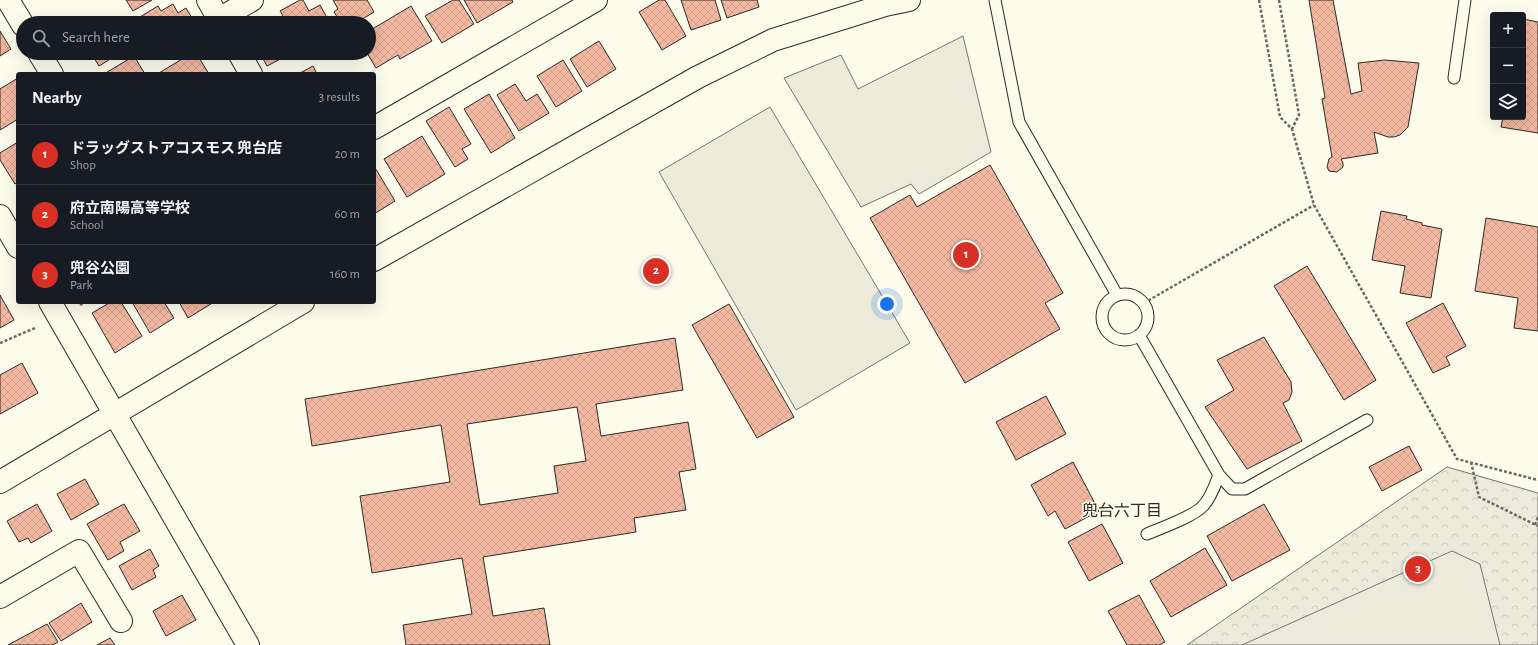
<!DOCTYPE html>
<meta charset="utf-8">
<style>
body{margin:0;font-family:"Alegreya Sans","Noto Sans JP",sans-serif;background:#242831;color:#f1f3f6}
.controls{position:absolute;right:12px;top:12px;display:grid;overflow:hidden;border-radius:4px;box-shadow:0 4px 16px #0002}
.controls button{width:36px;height:36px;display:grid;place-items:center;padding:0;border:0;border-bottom:1px solid #363941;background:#171b24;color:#f1f3f6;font:20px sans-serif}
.you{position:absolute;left:887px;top:304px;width:14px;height:14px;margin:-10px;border:3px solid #fff;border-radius:50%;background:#1a73e8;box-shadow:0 0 0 6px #1a73e833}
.badge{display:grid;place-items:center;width:26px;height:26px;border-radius:50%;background:#d93025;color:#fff;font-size:13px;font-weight:700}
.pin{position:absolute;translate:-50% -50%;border:2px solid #fff;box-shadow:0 1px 4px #0006}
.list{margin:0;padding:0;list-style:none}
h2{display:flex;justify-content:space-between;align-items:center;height:52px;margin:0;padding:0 16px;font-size:17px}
h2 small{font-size:13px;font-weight:400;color:#9ea1a6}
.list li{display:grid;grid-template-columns:26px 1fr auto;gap:12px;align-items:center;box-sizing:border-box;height:60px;padding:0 16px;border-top:1px solid #363941}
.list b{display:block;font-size:15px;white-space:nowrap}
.list p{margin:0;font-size:13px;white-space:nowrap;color:#9ea1a6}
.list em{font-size:13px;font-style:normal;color:#9ea1a6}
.icon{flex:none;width:22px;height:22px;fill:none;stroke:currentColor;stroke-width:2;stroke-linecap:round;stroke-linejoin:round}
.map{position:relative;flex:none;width:1538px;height:645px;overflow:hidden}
.search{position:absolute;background:#171b24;box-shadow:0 4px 16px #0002;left:16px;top:16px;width:360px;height:44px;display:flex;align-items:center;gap:10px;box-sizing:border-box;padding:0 14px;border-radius:22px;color:#9ea1a6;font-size:15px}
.panel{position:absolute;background:#171b24;box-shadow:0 4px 16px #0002;left:16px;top:72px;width:360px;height:232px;border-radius:4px}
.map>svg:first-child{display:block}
.forest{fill:url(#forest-crowns);stroke:#74746e}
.pitch{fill:#ecebdb;stroke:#74746e}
.parking{fill:#eceadb;stroke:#74746e}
.building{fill:url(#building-cross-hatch);stroke:#2b2b2b;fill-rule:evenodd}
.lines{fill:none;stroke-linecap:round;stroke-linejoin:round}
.lane-casing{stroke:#2b2b2b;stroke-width:13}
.street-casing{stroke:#2b2b2b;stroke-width:24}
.secondary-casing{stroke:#2b2b2b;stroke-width:24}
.path{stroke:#6a6964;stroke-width:2.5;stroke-dasharray:3 2;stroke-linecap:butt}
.lane{stroke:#fdfbea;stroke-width:11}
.street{stroke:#fdfbea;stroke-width:22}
.secondary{stroke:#fdfbea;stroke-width:22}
.labels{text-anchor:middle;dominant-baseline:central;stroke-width:3;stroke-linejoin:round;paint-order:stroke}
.neighbourhood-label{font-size:16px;fill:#2b2b2b;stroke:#fdfbea}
</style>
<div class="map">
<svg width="1538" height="645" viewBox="0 0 1538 645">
<defs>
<pattern id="forest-crowns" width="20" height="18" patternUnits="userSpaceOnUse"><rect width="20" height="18" fill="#ecebdb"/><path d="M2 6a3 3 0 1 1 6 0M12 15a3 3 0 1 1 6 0" fill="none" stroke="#cbcabc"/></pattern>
<pattern id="building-cross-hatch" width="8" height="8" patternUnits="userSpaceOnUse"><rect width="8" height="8" fill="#f2b8a0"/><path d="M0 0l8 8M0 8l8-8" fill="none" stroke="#d09e8a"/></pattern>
</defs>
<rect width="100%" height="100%" fill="#fdfbea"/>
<path class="forest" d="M1447 467 1538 493V645H1187Z"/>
<path class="pitch" d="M770 107 910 343 796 410 659 172Z
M1452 551 1480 564 1500 645H1242Z"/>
<path class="parking" d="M963 36 991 152 919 194 911 184 861 207 784 78 841 55 858 89Z"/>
<path class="building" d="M126 0H152L133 11Z
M300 0H303L309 11 320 5 330 23H287L280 11Z
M333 0H367L374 12 356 23H341L334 12 338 9Z
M453 0H459L474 24 442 43 425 16Z
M464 0H512L513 2 477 23Z
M659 0H665L686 36 662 50 639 12Z
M681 0H715L721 20 691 30Z
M721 0H757L759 7 727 18Z
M1309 0H1333L1351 94 1362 91 1358 63 1385 60 1419 63 1408 127 1400 135 1394 137H1388L1374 132 1378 153 1341 159 1343 163V167L1337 172 1329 171 1327 167 1329 159 1332 157 1322 99 1325 98Z
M173 4 178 13 186 8 195 23H130L158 6 161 11Z
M411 6 432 41 400 59 398 55 376 68 367 53H369V31Z
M1523 19 1538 22V133L1501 127 1503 117H1523Z
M0 31 11 49 0 56Z
M599 41 616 69 587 87 570 59Z
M91 53H120L99 66Z
M145 53H157L148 58Z
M192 53H196L209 74H160L159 73Z
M260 53H292L267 66Z
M134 56 145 74H104Z
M563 60 582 91 556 107 537 76Z
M313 66 317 74H301L300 73Z
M18 78V119L0 130V89Z
M515 84 526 101 537 94 549 113 519 131 497 95Z
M489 94 515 138 491 153 464 109Z
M449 107 471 144 462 149 468 159 455 167 426 121Z
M422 136 445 174 407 197 384 159Z
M18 142V182L15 184 0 160V153Z
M990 165 1063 293 1045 303 1060 329 965 383 870 218 910 195 917 207Z
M374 166 395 201 374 214Z
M1381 211 1407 216 1406 219 1422 223V225L1442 229 1431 298 1400 293 1405 266 1372 260Z
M1486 218 1538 227V331L1514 328 1518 298 1475 291Z
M1307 266 1376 380 1344 400 1274 286Z
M0 295 14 320 0 328Z
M111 302H121L142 336 115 353 92 313Z
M132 302H164L174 318 150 333Z
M179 302H214L188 318Z
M1443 303 1466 346 1446 357 1450 365 1433 373 1406 323Z
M729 304 794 417 757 438 692 325Z
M1264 337 1291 382 1292 392 1289 400 1283 403 1302 441 1247 469 1205 407 1234 390 1217 360Z
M675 338 683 390 596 404 601 436 688 422 696 469 679 472 686 510 634 518 636 532 483 557 493 616 544 608 550 645H406L403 625 472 614 462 558 372 573 360 496 450 482 441 425 312 446 305 399ZM577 407 586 461 554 466 558 493 480 505 467 424Z
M22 363 38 393 0 414V375Z
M1046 396 1066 434 1016 460 996 422Z
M1409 446 1422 470 1382 491 1369 467Z
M1073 462 1099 511 1065 529 1055 511 1048 516 1031 485Z
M85 479 99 504 71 520 57 494Z
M37 504 52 531 31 543 28 538 19 542 7 521Z
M124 504 140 531 120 542 124 551 108 560 87 524Z
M1264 504 1290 550 1232 581 1207 536Z
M1102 524 1123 563 1089 581 1068 542Z
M1205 548 1227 585 1171 617 1150 581Z
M150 549 159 566 153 570 156 577 132 590 119 566Z
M182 595 196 620 166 636 153 611Z
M1139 595 1165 642 1159 645H1127L1108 611Z
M81 603 92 622 61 641 49 623Z
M47 624 58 642 53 645H8Z
M110 638 115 645H97Z"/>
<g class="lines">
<g class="lane-casing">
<path id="lane" d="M995 0 1019 122 1117 295
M1454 78 1465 0
M1102 317a23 23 0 1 1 46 0a23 23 0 1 1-46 0Z
M1139 335 1219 475C1215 485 1211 498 1203 506 1193 517 1161 528 1147 534
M1219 475 1232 489H1245L1367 420"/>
</g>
<g class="street-casing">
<path id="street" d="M8 0 23 25
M208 0 221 23
M219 19 252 0
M39 53 52 74
M239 53 251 74
M374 128 596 0
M0 597 79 551 121 621"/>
</g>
<g class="secondary-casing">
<path id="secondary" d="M0 216 18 247
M374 260 698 77 773 40 885 5 909 0
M50 302 248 645
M0 482 303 302"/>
</g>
<path class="path" d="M1259 0 1280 117 1292 129 1314 205 1457 459 1538 480
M1279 0 1299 115 1292 129
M1144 303 1314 205
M80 305 85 302
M0 343 35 328
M1471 462 1479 497 1538 526
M1535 525 1538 517"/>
<use href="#lane" class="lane"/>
<use href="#street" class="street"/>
<use href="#secondary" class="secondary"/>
</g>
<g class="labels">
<g class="neighbourhood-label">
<text x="1122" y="511">兜台六丁目</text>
</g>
</g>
</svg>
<div class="controls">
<button>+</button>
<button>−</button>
<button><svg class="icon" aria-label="layers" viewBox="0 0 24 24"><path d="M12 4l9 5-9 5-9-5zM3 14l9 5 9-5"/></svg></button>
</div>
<div class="you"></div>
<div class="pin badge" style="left:966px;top:255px">1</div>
<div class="pin badge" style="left:656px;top:271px">2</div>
<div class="pin badge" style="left:1418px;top:569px">3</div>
<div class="search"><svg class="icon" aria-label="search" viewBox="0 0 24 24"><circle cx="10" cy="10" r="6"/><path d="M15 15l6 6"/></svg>Search here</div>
<section class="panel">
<h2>Nearby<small>3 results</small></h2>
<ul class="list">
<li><span class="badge">1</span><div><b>ドラッグストアコスモス 兜台店</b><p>Shop</p></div><em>20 m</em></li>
<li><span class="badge">2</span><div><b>府立南陽高等学校</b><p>School</p></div><em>60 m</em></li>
<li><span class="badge">3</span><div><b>兜谷公園</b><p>Park</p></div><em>160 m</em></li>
</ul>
</section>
</div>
